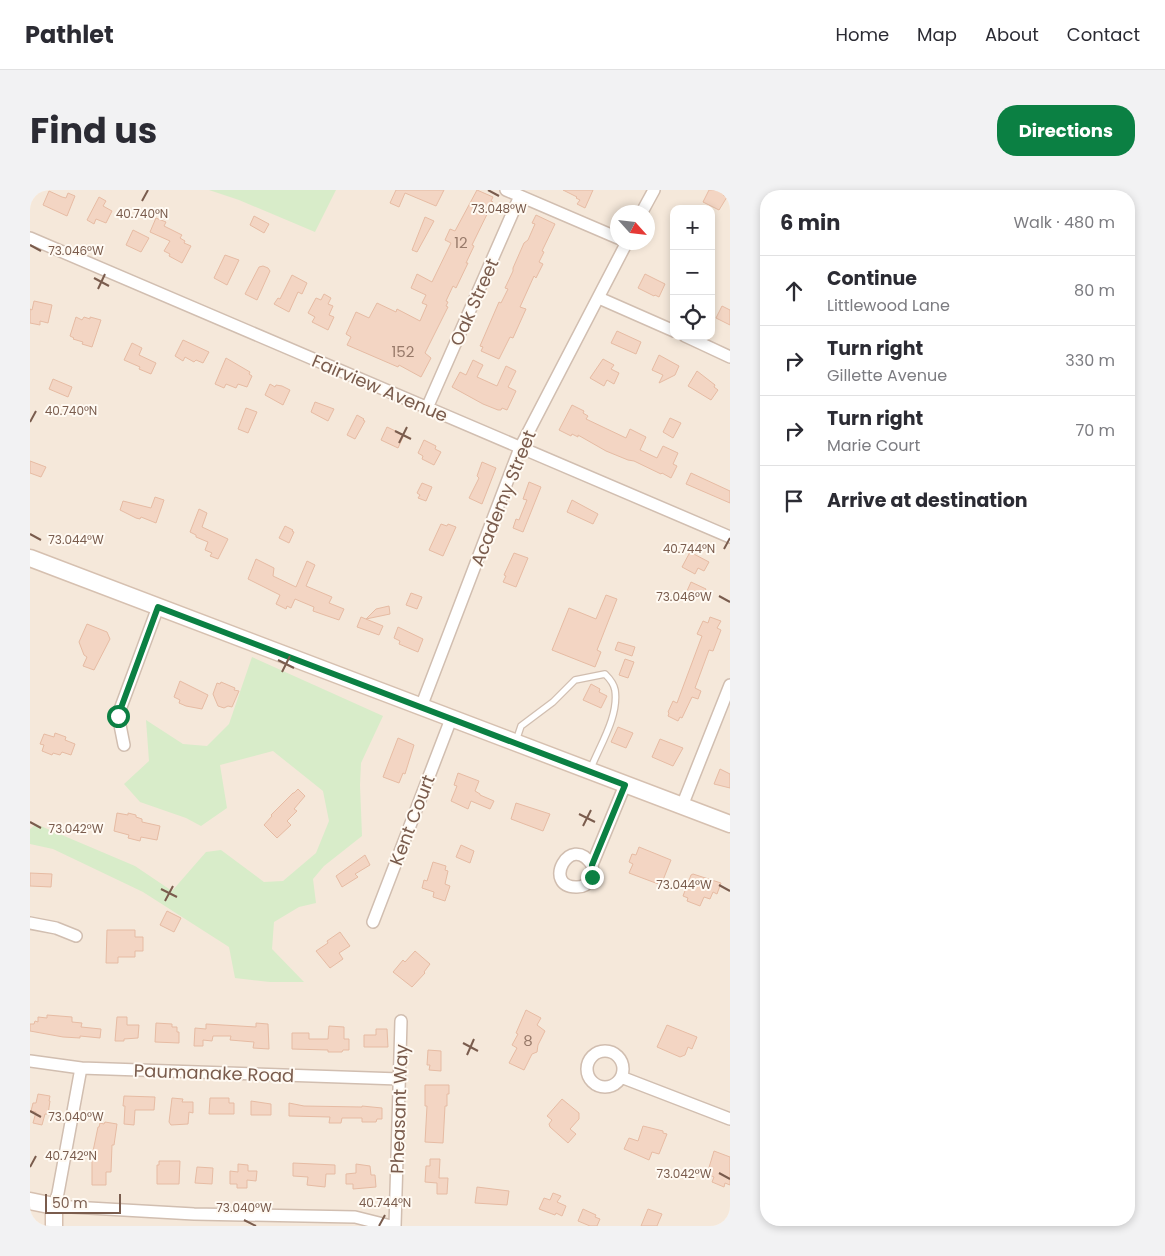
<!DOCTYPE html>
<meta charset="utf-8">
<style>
body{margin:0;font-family:Poppins,sans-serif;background:#f2f2f3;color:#2b2b33}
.controls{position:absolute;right:15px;top:15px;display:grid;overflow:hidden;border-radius:10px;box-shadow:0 2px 8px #0003}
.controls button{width:45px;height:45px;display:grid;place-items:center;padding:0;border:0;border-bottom:1px solid #e1e1e2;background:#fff;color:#2b2b33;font:25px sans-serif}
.compass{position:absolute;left:580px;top:15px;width:45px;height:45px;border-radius:50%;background:#fff;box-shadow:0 2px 8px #0003;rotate:117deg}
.scale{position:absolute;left:15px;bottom:12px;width:76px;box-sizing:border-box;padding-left:5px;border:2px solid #7a5c4d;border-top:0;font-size:14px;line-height:18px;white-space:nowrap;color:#7a5c4d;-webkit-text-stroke:4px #fffaf3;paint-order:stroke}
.stop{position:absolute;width:15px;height:15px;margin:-11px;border:4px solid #0b8043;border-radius:50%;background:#fff}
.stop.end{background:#0b8043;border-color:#fff;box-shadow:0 1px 5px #0008}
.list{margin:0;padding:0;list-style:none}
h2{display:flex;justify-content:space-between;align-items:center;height:65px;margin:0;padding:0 20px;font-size:21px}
h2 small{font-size:16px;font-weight:400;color:#7c7c81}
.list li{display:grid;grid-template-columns:32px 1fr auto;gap:15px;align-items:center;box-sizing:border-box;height:70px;padding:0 20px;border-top:1px solid #e1e1e2}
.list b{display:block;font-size:19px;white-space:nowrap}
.list p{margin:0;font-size:16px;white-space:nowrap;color:#7c7c81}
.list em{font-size:16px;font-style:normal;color:#7c7c81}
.icon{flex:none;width:28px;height:28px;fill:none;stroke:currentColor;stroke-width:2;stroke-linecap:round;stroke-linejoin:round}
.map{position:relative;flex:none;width:700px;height:1036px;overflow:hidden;border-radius:20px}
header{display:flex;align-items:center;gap:30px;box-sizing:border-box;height:70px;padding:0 25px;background:#fff;border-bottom:1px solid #e1e1e2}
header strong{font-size:24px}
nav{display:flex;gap:28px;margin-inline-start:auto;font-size:18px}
.intro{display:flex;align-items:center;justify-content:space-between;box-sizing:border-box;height:120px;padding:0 30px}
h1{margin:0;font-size:35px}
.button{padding:12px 22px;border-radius:20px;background:#0b8043;color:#fff;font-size:18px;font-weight:700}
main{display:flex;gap:30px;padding:0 30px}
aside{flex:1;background:#fff;border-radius:20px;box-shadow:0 2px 8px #0003}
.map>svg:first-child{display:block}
.residential{fill:#f5e8da;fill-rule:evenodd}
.green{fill:#d8ecc9}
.building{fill:#f3d5c3;stroke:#e6bba3}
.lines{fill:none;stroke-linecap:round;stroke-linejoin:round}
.lane-casing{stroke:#d1beb0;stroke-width:8}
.street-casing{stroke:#d1beb0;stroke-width:14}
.secondary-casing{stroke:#d6c0b0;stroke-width:19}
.lane{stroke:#fff;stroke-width:5.5}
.street{stroke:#fff;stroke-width:11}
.secondary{stroke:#fff;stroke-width:16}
.route{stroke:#0b8043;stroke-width:6}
.ticks{fill:none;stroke:#7a5c4d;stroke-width:2}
.labels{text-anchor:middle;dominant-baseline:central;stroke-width:4;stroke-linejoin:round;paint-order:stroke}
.number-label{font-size:15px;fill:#987a6a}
.street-label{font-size:18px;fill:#7a5c4d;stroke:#fffaf3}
.ticks-label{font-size:12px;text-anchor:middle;fill:#7a5c4d;stroke:#fffaf3;stroke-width:4;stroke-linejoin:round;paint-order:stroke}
</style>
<header>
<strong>Pathlet</strong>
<nav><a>Home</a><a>Map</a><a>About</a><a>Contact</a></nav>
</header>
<div class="intro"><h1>Find us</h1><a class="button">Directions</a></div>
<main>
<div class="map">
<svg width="700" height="1036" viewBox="0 0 700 1036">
<rect width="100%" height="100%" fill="#fdf6ec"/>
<path class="residential" d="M0 0H700V1036H0ZM644 19H681V146H644ZM588 22H618V52H588Z"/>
<path class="green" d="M179 0H306L285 42 209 10Z
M222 467 353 526 331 573 330 595 332 646 294 676 283 689 286 713 269 717 244 732 242 759 274 792H240L205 788 199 757 113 702 23 659 0 654V639L6 634 105 676 142 701 176 662 191 660 234 692 253 691 286 663 299 631 293 601 243 561 190 575 197 618 171 636 156 628 110 612 94 594 119 571 116 530 153 554 177 556 199 534Z"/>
<path class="building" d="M366 0H414L406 16 375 3 369 17 360 13Z
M447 0 463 7 461 11 463 12 442 55 444 56 436 73H438L426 98 423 96 416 111 418 112 416 116 418 117 395 163 401 168 391 187 369 175 368 177 317 155 321 147 316 144 326 122 339 128 347 113 366 122 367 119 390 131 397 115 392 113 396 105 381 98 387 84 402 92 421 53 415 50 420 39 425 41Z
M533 0H563L555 18 547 14 550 10 546 8 547 7Z
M679 0H696L693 5 697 7 689 20 673 12Z
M19 1 32 7 36 8 38 3 45 6 37 26 13 15Z
M69 7 76 11 73 16 82 21 76 33 66 29 64 34 57 30Z
M506 25 525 34 512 61 514 62 509 72 513 74 506 88 504 86 490 117 496 119 483 148 480 147 469 169 451 161 453 157 450 156 469 112 471 113 478 99 475 98 483 81V78L494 53 498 50 505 34 502 33Z
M224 26 239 34 234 43 220 35Z
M395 27 404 31 387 62 382 60Z
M126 28 136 32 134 36 152 45 150 48 155 51 154 53 161 56 152 73 139 66 140 64 134 61 140 51 120 42Z
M103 40 119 48 111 62 96 55Z
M195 65 209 70 197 95 184 88Z
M233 76 238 78 240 81 227 110 215 104 229 77Z
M615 84 635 94 629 107 625 105 624 106 608 98Z
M262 85 277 93 272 104 268 102 259 122 244 114 248 108 250 109Z
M294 104 301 108 298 114 303 116 299 125 304 127 298 140 282 132 285 127 278 123 286 108 291 110Z
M4 111 22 115 18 133 10 131V135L0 133V119L2 120Z
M692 116 700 120V135L686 128Z
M46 127 52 130 54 127 60 129V127L71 130 62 157 52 154 53 152 43 149 44 148 40 146Z
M587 141 611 152 606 164 581 153Z
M153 150 179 162 173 173 166 170 164 172 155 167 153 171 145 166Z
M102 153 112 158 109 165 126 173 121 184 109 179 110 177 94 170Z
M629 165 649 176 645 185 629 193 633 185 622 180Z
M196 168 220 182 219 184 222 186 217 197 208 194 206 198 196 194 194 198 185 194Z
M573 169 584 175 581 179 589 183 584 194 577 190 574 196 560 188Z
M443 170 453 175 447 187 467 196 476 176 486 181 478 197 486 201 477 220 472 218 471 220H468L453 214 422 197 430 182 436 185Z
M667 181 685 195 684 197 688 200 681 210 658 196Z
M23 189 42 197 38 207 19 199Z
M240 194 245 197 246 195 252 196 260 200 253 215 235 205Z
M285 212 304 219 298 231 281 222Z
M542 215 554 221 553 223 558 226 556 229 596 248 600 239 616 247 610 260 627 268 633 256 648 263 643 274 647 276 641 288 632 283 631 284 604 271 598 270 576 261 548 245V247L542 244 541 246 529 240Z
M216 218 227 222 218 243 208 239Z
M327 225 334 229 333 230 335 231 325 249 317 245Z
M640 228 651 233 643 248 633 242Z
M357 237 374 245 368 258 351 250Z
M394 250 406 256 405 259 411 262 404 275 392 269 393 266 388 263Z
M0 271 16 277 11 287 0 283Z
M452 272 466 278 452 314 439 308 449 288 447 286Z
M661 283 700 301V313L656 294Z
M499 292 511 297 493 342 483 338 486 329 489 330 497 310 493 309Z
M392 293 402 297 396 311 388 308 390 305 387 303Z
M125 307 134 310 126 333 111 327 110 329 106 328 90 320 93 311 121 318Z
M542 310 568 324 563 334 537 322Z
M169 319 177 323 172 337 198 349 188 369 180 366 182 363 175 360 178 352 166 347V345L160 342Z
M411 334 417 336 418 334 426 337 413 366 399 360Z
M255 336 263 340 262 341 264 342 259 353 249 348Z
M660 362 679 372 674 381 668 378 665 384 652 377Z
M484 363 498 368 486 397 473 392 476 386 474 385Z
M226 369 244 378 243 386 266 397 277 371 285 375 276 396 302 407 299 413 314 419 309 430 283 421 284 417 265 409 261 418 257 416 256 419 246 414 250 405 218 389Z
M661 392 676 399 671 408 657 401Z
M381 403 392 407 387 419 376 415Z
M576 405 587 409 567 460 571 462 565 477 522 460 539 418 566 429Z
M359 416 360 424 336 429 346 419Z
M331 427 353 436 349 445 327 437Z
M680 427 691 431 687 438 691 440 683 461 679 460 665 498 671 501 668 509 662 507 652 528 650 527 648 531 638 526 639 523 638 522 643 511 647 513 672 446 667 444 673 431 678 433Z
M57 434 77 442 80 449 64 480 53 476 57 467 54 465 49 452Z
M368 437 393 449 388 462 369 454 370 451 364 448Z
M588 452 605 457 602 466 585 460Z
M595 469 604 472 598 488 589 485Z
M150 491 178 505 172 519 156 516 149 513 150 510 144 507Z
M191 492 205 498 204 500 209 501 202 517 198 516 194 518 188 516 183 504 187 493 190 494Z
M561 494 570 499 569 502 577 506 571 518 553 510Z
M588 537 603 543 596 558 581 552Z
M25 543 36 547 35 550 45 554 41 565 32 562 30 565 23 563 22 565 12 561 14 555 10 554 14 544 24 547Z
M368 548 384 555 375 584 373 583 369 593 353 587Z
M630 549 653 558 643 576 622 567Z
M690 579 700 584V598L684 594Z
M428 583 449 591 445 601 450 604V605L464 611 460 619 441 611 438 619 421 611 427 596 424 595Z
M268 599 275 606 264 619 267 621 257 631 261 635 247 648 234 635 242 626 241 625 263 603H264Z
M486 613 520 624 513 641 481 629Z
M87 623 98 625V623L106 625V627L112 629V632L130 636 127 650 111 647 110 651 98 648 99 645 84 641Z
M431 655 444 661 440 673 426 667Z
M609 657 641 670 631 695 599 683 603 674 599 672 602 664 606 665Z
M335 665 340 675 325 684 328 687 312 697 306 686Z
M403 672 416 676 415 680 418 681 415 694 420 696 415 711 403 707 404 702 392 698 394 690 397 691Z
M0 683 22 684 21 697 0 696Z
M663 684 691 693 687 704 683 702 680 709 674 707 670 716 657 711 658 708 653 706 661 685Z
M137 721 151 728 144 742 130 735Z
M77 740H105V747H113V761H105V767H88V773H76Z
M310 742 320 756 309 763 313 769 300 778 286 761 298 753 297 751Z
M385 761 400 774 394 782 395 783 382 797 363 782 373 770 375 772Z
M496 820 511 828 507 835 515 841 508 855 507 862 502 864 494 880 479 873 487 858 482 855 488 844 486 843Z
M17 825 42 827V832L52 833 51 837 71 839 70 848 50 846V848L33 847 0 841V834H4L5 831 8 832V827L17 828Z
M87 827H97V835H109L108 848 94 849V851H85Z
M126 833 142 834V837H147V842H149V853L125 852Z
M226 833 238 834 239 859 223 858 224 852 200 850 201 846H183L182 851 173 850V856H164L165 838 176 839V834L226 837Z
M637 835 667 847 662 859 658 857 655 865 650 867 627 857Z
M299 836 314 837V849H319V860H313L312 862H298V860L262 859V843H279V849H298Z
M346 839H357L358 857H334V845H346Z
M398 860 411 861V881L399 880 400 875H397Z
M395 895H419V904H417V916H415L413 953 395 952 397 916H395Z
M8 904 20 906 19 911H20L18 924H15L12 935 3 933 6 922 1 921 3 913H6Z
M94 906 125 907 124 920H105L104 935 94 934 95 916H93Z
M142 908 153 909 152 912H163V923L159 922 158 934 141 935 139 932Z
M180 908H199V913H204V924H179Z
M532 909 549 923V929L540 939 546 944 538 953 520 937 519 934 522 930 517 926Z
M221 911 241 914V925H221Z
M259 913 274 916 332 917V916L352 918V929H347L346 932H332V928H312L311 933H299L300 927 259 926Z
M75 932 87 934 84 955H82L81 982H76V995H62V966L68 937H69L70 933 74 934Z
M613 936 633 941V943L637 944 629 964 622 962 619 970 594 959 599 948 608 951Z
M684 961 700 967V995L695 993 694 997 682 992 684 987 677 984Z
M400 969H410L409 988H418L417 1004H407V993L395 992 396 976H400Z
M129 971H150L149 994H127V975H129Z
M263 973 305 975V984H296L295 997 277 995 278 987 263 986Z
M208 974 218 975V981H227L226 991 217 990V998H207V994H200V981L208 982Z
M326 974 340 976 341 985H345L346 997 323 999V994H316V984L326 983Z
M167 977 183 978 182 994 165 993Z
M447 997 479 1001 477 1015 445 1013Z
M523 1003 531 1006 527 1012 536 1016 532 1026 526 1023 525 1025 509 1019 514 1008 520 1010Z
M553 1019 566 1025 565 1027 570 1029 567 1036H560L548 1031Z
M618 1019 632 1024 627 1036H611Z"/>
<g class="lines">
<g class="lane-casing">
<path id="lane" d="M486 551 491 536 523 512 545 490 575 484C579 488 584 494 585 500 589 526 570 555 561 578"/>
</g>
<g class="street-casing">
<path id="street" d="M476 0 588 48
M612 22 624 0
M0 48 700 347
M569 108 644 141
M655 146 700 167
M397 218 490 6
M391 517 490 258 597 52
M94 555 88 525 128 417
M652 616 700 495
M562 675C540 641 511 698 547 697 560 697 564 685 562 675L595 595
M343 732 421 529
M0 733 26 738 46 746
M557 879a18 18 0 1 1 36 0a18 18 0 1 1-36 0Z
M0 871 51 878 369 889
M51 878 28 1003 24 1016 164 1024 325 1027 361 1036
M591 887 700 929
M365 1036 371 831"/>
</g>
<g class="secondary-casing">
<path id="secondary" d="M0 368 700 634
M0 1011 24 1016V1036"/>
</g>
<use href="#lane" class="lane"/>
<use href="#street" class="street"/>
<use href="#secondary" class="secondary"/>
</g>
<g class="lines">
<path class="route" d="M88 526 128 417 595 595 562 675V687"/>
</g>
<path class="ticks" d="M458 0 469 6M112 11 118 0M0 55 11 61M64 88 79 96M68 99 75 84M0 232 6 221M365 241 381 249M369 253 377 237M0 344 11 350M694 359 700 348M689 406 700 412M248 470 264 478M252 482 260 466M549 624 565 632M0 632 11 638M553 636 561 620M689 695 700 701M131 699 147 707M135 711 143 696M433 853 448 861M437 865 444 849M0 921 11 927M0 977 6 966M689 983 700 989M214 1030 226 1036M349 1036 355 1025"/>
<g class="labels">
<g class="number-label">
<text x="431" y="52">12</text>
<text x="373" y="161">152</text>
<text x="498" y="850">8</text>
</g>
<g class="street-label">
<text transform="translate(444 112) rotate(-66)">Oak Street</text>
<text transform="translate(350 198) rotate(23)">Fairview Avenue</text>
<text transform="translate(473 308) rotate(-68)">Academy Street</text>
<text transform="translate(382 630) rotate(-69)">Kent Court</text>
<text transform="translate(184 883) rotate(2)">Paumanake Road</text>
<text transform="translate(369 919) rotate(-88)">Pheasant Way</text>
</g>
</g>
<g class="ticks-label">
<text x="469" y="23">73.048°W</text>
<text x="112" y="28">40.740°N</text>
<text x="46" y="65">73.046°W</text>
<text x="41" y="225">40.740°N</text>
<text x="46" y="354">73.044°W</text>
<text x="659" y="363">40.744°N</text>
<text x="654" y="411">73.046°W</text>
<text x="46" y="643">73.042°W</text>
<text x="654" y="699">73.044°W</text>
<text x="46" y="931">73.040°W</text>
<text x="41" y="970">40.742°N</text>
<text x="654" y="988">73.042°W</text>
<text x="355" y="1017">40.744°N</text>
<text x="214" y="1022">73.040°W</text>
</g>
</svg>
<div class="controls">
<button>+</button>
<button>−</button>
<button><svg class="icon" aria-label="locate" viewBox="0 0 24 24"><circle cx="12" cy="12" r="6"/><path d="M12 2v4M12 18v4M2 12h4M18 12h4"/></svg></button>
</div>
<svg class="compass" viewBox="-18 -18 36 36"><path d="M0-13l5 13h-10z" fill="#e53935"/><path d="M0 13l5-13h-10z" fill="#7c7c81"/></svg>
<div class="scale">50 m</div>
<div class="stop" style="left:88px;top:526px"></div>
<div class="stop end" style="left:562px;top:687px"></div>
</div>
<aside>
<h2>6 min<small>Walk · 480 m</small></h2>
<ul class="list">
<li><svg class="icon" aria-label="ahead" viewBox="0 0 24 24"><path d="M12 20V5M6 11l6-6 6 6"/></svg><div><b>Continue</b><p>Littlewood Lane</p></div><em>80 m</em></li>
<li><svg class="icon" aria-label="right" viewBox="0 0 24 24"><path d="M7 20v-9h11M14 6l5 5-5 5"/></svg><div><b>Turn right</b><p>Gillette Avenue</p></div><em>330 m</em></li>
<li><svg class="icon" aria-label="right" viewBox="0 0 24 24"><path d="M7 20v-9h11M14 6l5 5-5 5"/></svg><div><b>Turn right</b><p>Marie Court</p></div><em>70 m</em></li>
<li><svg class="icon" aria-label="arrive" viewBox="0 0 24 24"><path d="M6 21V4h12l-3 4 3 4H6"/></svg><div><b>Arrive at destination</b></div></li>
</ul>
</aside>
</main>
